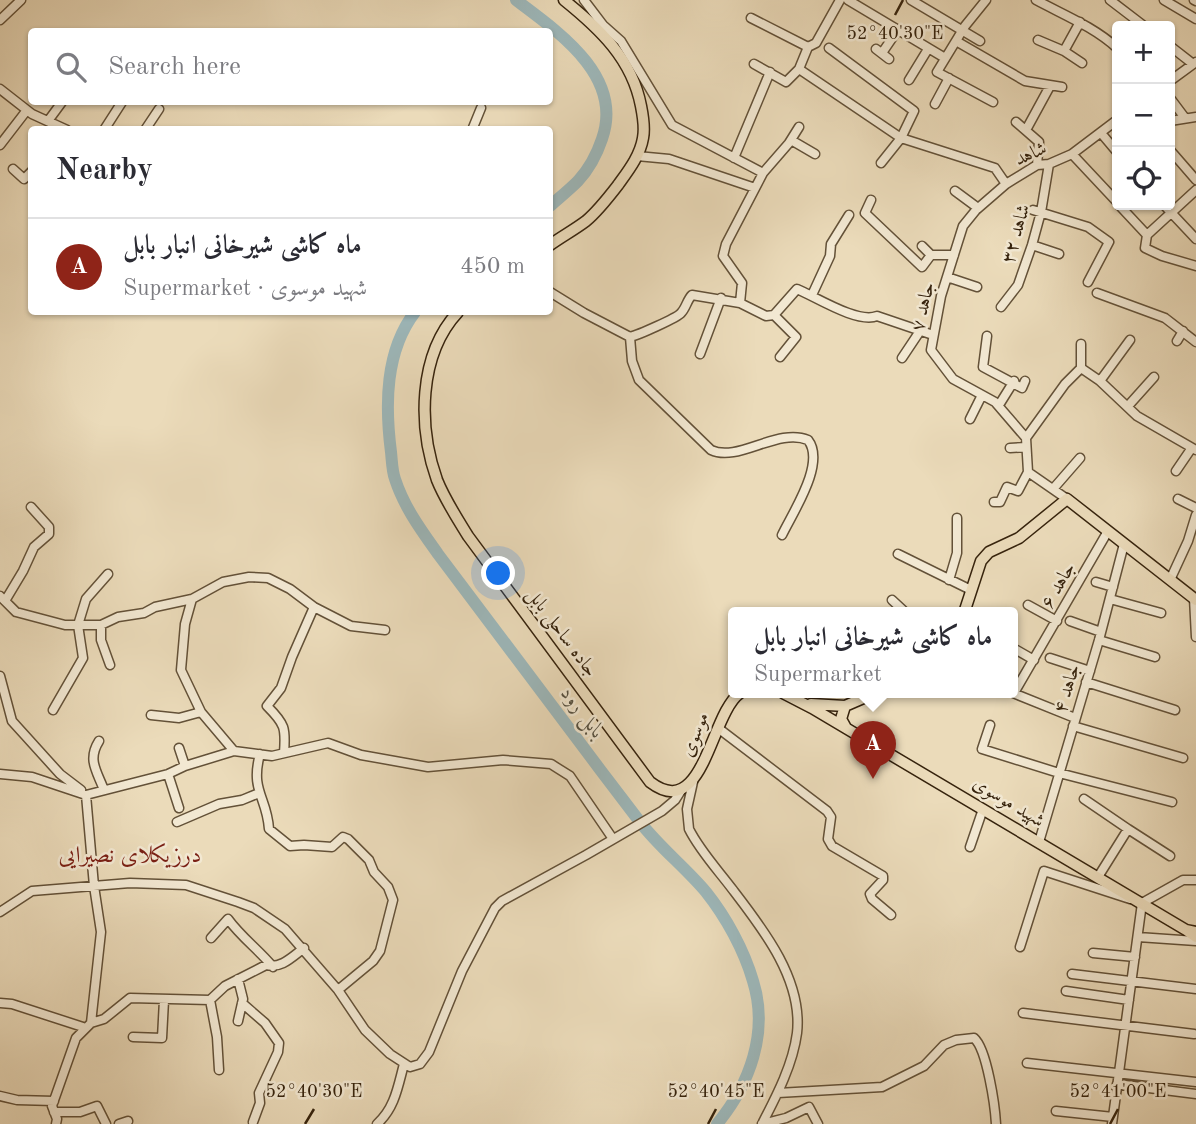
<!DOCTYPE html>
<meta charset="utf-8">
<style>
body{margin:0;font-family:"Old Standard TT",Amiri,serif;background:#f2f2f3;color:#2b2b33}
.controls{position:absolute;right:21px;top:21px;display:grid;overflow:hidden;border-radius:7px;box-shadow:0 2px 5px #0004}
.controls button{width:63px;height:63px;display:grid;place-items:center;padding:0;border:0;border-bottom:2px solid #e1e1e2;background:#fff;color:#2b2b33;font:35px sans-serif}
.you{position:absolute;left:499px;top:574px;width:24px;height:24px;margin:-18px;border:5px solid #fff;border-radius:50%;background:#1a73e8;box-shadow:0 0 0 10px #1a73e833}
.badge{display:grid;place-items:center;width:46px;height:46px;border-radius:50%;background:#8f2418;color:#fff;font-size:23px;font-weight:700}
.pin{position:absolute;translate:-50% -58px;filter:drop-shadow(0 2px 4px #0008)}
.pin::after{content:'';position:absolute;top:37px;width:24px;height:21px;background:inherit;clip-path:polygon(0 0,100% 0,50% 100%)}
.popup{position:absolute;left:728px;top:607px;width:290px;height:91px;box-sizing:border-box;display:grid;place-content:center;border-radius:7px;background:#fff;filter:drop-shadow(0 2px 5px #0005);font-size:23px;white-space:nowrap;color:#7c7c81}
.popup b{font-size:26px;color:#2b2b33}
.popup::after{content:'';position:absolute;left:50%;top:100%;margin-left:-14px;border:14px solid transparent;border-top-color:#fff}
.list{margin:0;padding:0;list-style:none}
h2{display:flex;justify-content:space-between;align-items:center;height:91px;margin:0;padding:0 28px;font-size:30px}
h2 small{font-size:23px;font-weight:400;color:#7c7c81}
.list li{display:grid;grid-template-columns:46px 1fr auto;gap:21px;align-items:center;box-sizing:border-box;height:98px;padding:0 28px;border-top:2px solid #e1e1e2}
.list b{display:block;font-size:26px;white-space:nowrap}
.list p{margin:0;font-size:23px;white-space:nowrap;color:#7c7c81}
.list em{font-size:23px;font-style:normal;color:#7c7c81}
.icon{flex:none;width:38px;height:38px;fill:none;stroke:currentColor;stroke-width:2;stroke-linecap:round;stroke-linejoin:round}
.map{position:relative;flex:none;width:1196px;height:1124px;overflow:hidden}
.search{position:absolute;background:#fff;box-shadow:0 2px 5px #0004;left:28px;top:28px;width:525px;height:77px;display:flex;align-items:center;gap:18px;box-sizing:border-box;padding:0 24px;border-radius:7px;color:#7c7c81;font-size:26px}
.panel{position:absolute;background:#fff;box-shadow:0 2px 5px #0004;left:28px;top:126px;width:525px;height:189px;border-radius:7px}
.map>svg:first-child{display:block}
.lines{fill:none;stroke-linecap:round;stroke-linejoin:round}
.river{stroke:#9db8bb;stroke-width:12}
.minor-casing{stroke:#635138;stroke-width:11}
.major-casing{stroke:#36230d;stroke-width:13}
.minor{stroke:#f2e8d2;stroke-width:8}
.major{stroke:#ebdbba;stroke-width:10}
.ticks{fill:none;stroke:#36230d;stroke-width:2.5}
.labels{text-anchor:middle;dominant-baseline:central;stroke-width:5;stroke-linejoin:round;paint-order:stroke}
.street-label{font-size:19px;fill:#36230d;stroke:#f2e8d2}
.water-label{font-size:21px;font-style:italic;fill:#555041;stroke:#f2e8d2}
.quarter-label{font-size:23px;fill:#7a1f14;stroke:#f2e8d2}
.ticks-label{font-size:18px;text-anchor:middle;fill:#36230d;stroke:#f2e8d2;stroke-width:5;stroke-linejoin:round;paint-order:stroke}
</style>
<div class="map">
<svg width="1196" height="1124" viewBox="0 0 1196 1124">
<rect width="100%" height="100%" fill="#ebdbba"/>
<filter id="stains"><feTurbulence type="fractalNoise" baseFrequency=".00286" numOctaves="4"/><feColorMatrix values="0 0 0 0 .2 0 0 0 0 .09 0 0 0 0 .02 0 0 0 .5 -.17"/></filter>
<radialGradient id="worn" r=".72"><stop offset=".6" stop-color="#630" stop-opacity="0"/><stop offset="1" stop-color="#630" stop-opacity=".3"/></radialGradient>
<g class="lines">
<path class="river" d="M516 0C560 33 624 77 602 139 597 154 589 169 578 181 569 190 559 198 550 206
M415 312C385 351 385 405 391 452 392 461 392 471 395 479 404 507 421 530 438 554 505 643 572 733 640 822 659 847 685 867 706 892 726 917 744 950 753 981 769 1032 750 1084 717 1124"/>
<g class="minor-casing">
<path id="minor" d="M584 0 603 25 621 41 672 125 763 173
M848 0 945 58
M911 0 980 41
M986 0 965 26 937 72 993 102
M1036 0C1064 15 1094 27 1117 48
M1110 0 1144 26
M1164 0 1196 19
M1194 0 1196 1
M751 18 808 47
M0 20 21 0
M1038 40 1064 51 1082 63
M956 41 1025 81 1062 87
M1170 46 1193 64
M829 48 914 111 901 138 881 163
M876 49 889 59
M1064 51 1080 22
M882 53 897 31
M754 64 786 82 799 69 808 47 816 43 840 0
M799 69 901 138 995 168 1006 184
M909 80 928 49
M1170 81 1196 62
M0 89 32 114 67 130
M1170 98 1185 118
M935 104 949 78
M48 121 62 102
M1170 121 1196 117
M1016 122 1039 142 1037 165
M104 130 122 102
M145 130 159 109
M472 130 481 108
M1026 130 1050 86
M1101 133 1117 152
M791 140 815 154
M0 145 27 110
M1170 150 1196 180
M1072 154 1117 202
M637 156 669 159 755 188
M734 158 770 72
M13 169 24 179 32 171
M1196 190 1147 235 1145 248 1162 256 1196 266
M955 191 978 208
M871 200 865 213 922 267 931 255H954
M1119 205 1147 235
M1164 205 1196 239
M1033 210 1088 227 1109 242 1088 282
M1032 245 1059 254
M922 246 931 255
M947 277 977 287
M550 292 584 313 630 337 632 361 639 380 711 450C738 463 778 427 808 440 826 463 793 512 782 535
M1097 293 1165 318 1196 342
M812 295 830 256 831 244 849 215
M740 303 742 283 723 256 726 244 763 173 789 143 799 127
M1001 307 1018 285 1032 245 1041 212 1049 164
M774 315 796 337 780 357
M987 336 983 367 1022 388 1025 381
M630 337C638 335 677 318 681 313 686 308 687 300 692 295L740 303 766 316 774 315 797 289C816 297 858 324 877 316L933 335
M1177 341 1183 331
M700 354 721 298
M902 358 920 331
M1081 368 1100 381 1137 416 1196 450
M1081 368V344
M1100 381 1130 340
M999 405 1014 381
M1128 406 1154 377
M970 419 982 395
M1026 438 995 402 953 379 931 350 941 296 963 226 976 210 1006 184 1037 165 1049 164 1072 154 1117 120
M1010 448 1026 447
M1176 471 1191 449
M1028 472 1026 438 1065 384 1081 368
M1028 472 1067 499
M1053 489 1080 458
M1178 499 1196 508
M994 502H1000L1007 487 1018 491 1028 472
M898 554 971 590
M949 580 957 553V518
M1170 580 1188 541 1196 515
M1096 582 1113 587
M0 596 16 612 65 625H101L118 617 144 613 155 607 192 599
M1194 598 1196 637
M1110 599 1161 613
M892 600 906 613
M5 601 23 571 34 547 49 534V527L31 507
M1028 605 1057 621
M1070 621 1101 632
M101 625V640L110 665
M1099 640 1155 657
M1013 648 1034 660
M1050 658 1090 671
M0 676 12 721 60 774 81 790
M1086 682 1175 710
M1013 693 1075 718
M1014 693 1108 531
M53 710 83 658 78 625 86 599 108 574
M151 715 179 718 201 712
M990 725 982 749 1059 773 1172 802
M1073 726 1183 758
M718 728 827 811 831 817 828 839 832 846 883 876V880L870 894 872 899 891 915
M99 741C87 760 97 771 104 790
M179 748 185 766
M234 751 201 712 181 670 185 624 192 599 223 582 249 577 268 578 290 589 314 607 351 626 385 630
M284 753C286 728 285 724 267 706L281 688 292 657 314 607
M260 754C250 791 267 797 269 829L290 846 304 845 332 847 343 837 348 839 369 860 374 872 388 887 393 900 380 951 373 961 338 990
M0 774 32 777 86 795 168 774 185 766 234 751 272 756 328 743 361 755 428 767 503 760 551 764 570 776 613 839
M168 774 179 808
M693 782 687 809 689 829C700 851 718 870 733 890 763 929 803 980 797 1033 793 1064 777 1095 763 1122
M1084 799 1128 829 1098 877
M177 822 219 804 242 800 259 793
M1128 829 1170 856
M1039 842 1099 640 1124 544
M970 847 983 809
M0 912 32 891 130 883 186 885 238 902 254 908 285 929 338 990 365 1030 390 1054 410 1067 420 1064 429 1052 462 971 495 908 502 901 586 855 662 811 675 800 682 789
M1138 937 1196 941
M211 938 228 919C241 937 259 950 273 967
M1020 947 1044 871 1130 899
M1093 953 1135 957
M1072 974 1196 989
M1066 991 1129 1000
M210 1000 217 1037 219 1070
M0 1003 12 1004 86 1028
M242 1003 265 1023 279 1043 278 1052 259 1093 260 1103 253 1122
M1023 1013 1194 1034
M238 1021 243 999 238 979
M91 1023 104 1019 130 998 210 1000 225 986 266 965C281 969 292 957 304 948
M133 1037 162 1038 164 1000
M1027 1063 1196 1082
M1117 1084 1196 1094
M778 1093 882 1087 924 1066 944 1045 956 1040 974 1038C987 1049 995 1106 996 1124
M0 1096 17 1100 54 1101
M1056 1111 1113 1117
M54 1112H80L97 1106 106 1124
M56 1124 57 1119 52 1106 76 1038 91 1023 101 932 94 886 86 795
M119 1124 128 1121
M377 1124C395 1108 398 1086 404 1064
M762 1124 786 1118 809 1107 818 1124
M1112 1124 1142 903 1183 880H1196"/>
</g>
<g class="major-casing">
<path id="major" d="M550 245C561 237 574 230 586 221 598 211 608 198 618 185 628 171 640 156 643 138 645 128 643 116 641 106 632 59 600 29 564 0
M458 312C418 355 418 427 437 480 445 500 457 518 468 536L650 782C704 823 710 714 740 693
M964 613 981 561 989 552 1019 538 1067 499 1196 600
M783 693 812 708 1186 930
M811 704 845 706 841 719 846 728
M845 706 875 693
M1196 932 1186 930 1196 937"/>
</g>
<use href="#minor" class="minor"/>
<use href="#major" class="major"/>
</g>
<path class="ticks" d="M895 15 903 0M305 1124 314 1109M708 1124 716 1109M1110 1124 1118 1109"/>
<g class="labels">
<g class="street-label">
<text transform="translate(1031 155) rotate(-24)">شاهد</text>
<text transform="translate(1017 234) rotate(-74)">شاهد ۳۲</text>
<text transform="translate(924 307) rotate(-77)">جاهد ۷</text>
<text transform="translate(1059 586) rotate(-60)">جاهد ۶</text>
<text transform="translate(561 633) rotate(53)">جاده ساحلی بابل</text>
<text transform="translate(1068 689) rotate(-73)">جاهد ۴</text>
<text transform="translate(696 735) rotate(-68)">موسوی</text>
<text transform="translate(1008 803) rotate(31)">شهید موسوی</text>
</g>
<g class="water-label">
<text transform="translate(582 713) rotate(53)">بابل رود</text>
</g>
<g class="quarter-label">
<text x="130" y="855">درزیکلای نصیرایی</text>
</g>
</g>
<g class="ticks-label">
<text x="895" y="39">52°40'30"E</text>
<text x="314" y="1097">52°40'30"E</text>
<text x="716" y="1097">52°40'45"E</text>
<text x="1118" y="1097">52°41'00"E</text>
</g>
<rect width="100%" height="100%" filter="url(#stains)"/>
<rect width="100%" height="100%" fill="url(#worn)"/>
</svg>
<div class="controls">
<button>+</button>
<button>−</button>
<button><svg class="icon" aria-label="locate" viewBox="0 0 24 24"><circle cx="12" cy="12" r="6"/><path d="M12 2v4M12 18v4M2 12h4M18 12h4"/></svg></button>
</div>
<div class="you"></div>
<div class="pin badge" style="left:873px;top:779px">A</div>
<div class="popup"><b>ماه کاشی شیرخانی انبار بابل</b>Supermarket</div>
<div class="search"><svg class="icon" aria-label="search" viewBox="0 0 24 24"><circle cx="10" cy="10" r="6"/><path d="M15 15l6 6"/></svg>Search here</div>
<section class="panel">
<h2>Nearby<small></small></h2>
<ul class="list">
<li><span class="badge">A</span><div><b>ماه کاشی شیرخانی انبار بابل</b><p>Supermarket · شهید موسوی</p></div><em>450 m</em></li>
</ul>
</section>
</div>
